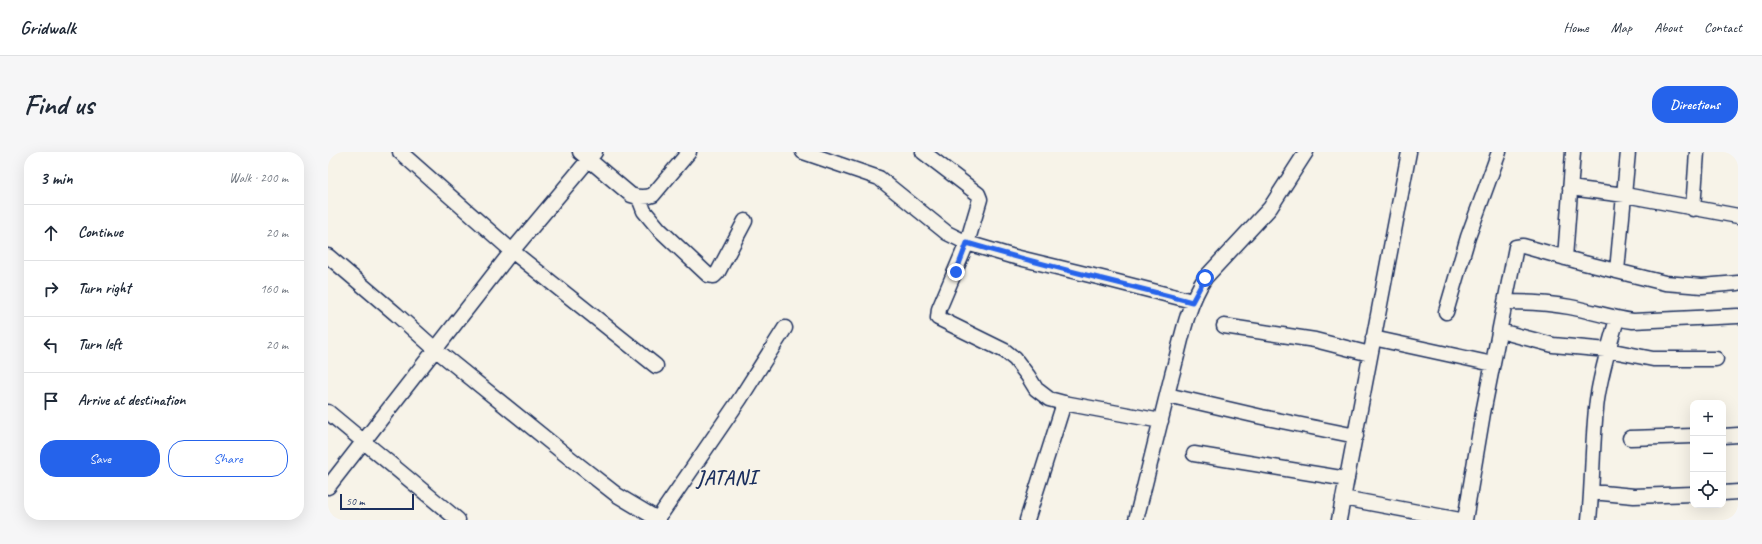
<!DOCTYPE html>
<meta charset="utf-8">
<style>
body{margin:0;font-family:Caveat,sans-serif;background:#f6f6f7;color:#1f2937}
.controls{position:absolute;right:12px;bottom:12px;display:grid;overflow:hidden;border-radius:8px;box-shadow:0 4px 16px #0002}
.controls button{width:36px;height:36px;display:grid;place-items:center;padding:0;border:0;border-bottom:1px solid #e0e1e3;background:#fff;color:#1f2937;font:20px sans-serif}
.scale{position:absolute;left:12px;bottom:10px;width:74px;box-sizing:border-box;padding-left:4px;border:2px solid #1b2f5e;border-top:0;font-size:11px;line-height:14px;white-space:nowrap;color:#1b2f5e;-webkit-text-stroke:3px #f7f3e8;paint-order:stroke}
.stop{position:absolute;width:12px;height:12px;margin:-9px;border:3px solid #2563eb;border-radius:50%;background:#fff}
.stop.end{background:#2563eb;border-color:#fff;box-shadow:0 1px 4px #0008}
.list{margin:0;padding:0;list-style:none}
h2{display:flex;justify-content:space-between;align-items:center;height:52px;margin:0;padding:0 16px;font-size:17px}
h2 small{font-size:13px;font-weight:400;color:#747a83}
.list li{display:grid;grid-template-columns:26px 1fr auto;gap:12px;align-items:center;box-sizing:border-box;height:56px;padding:0 16px;border-top:1px solid #e0e1e3}
.list b{display:block;font-size:15px;white-space:nowrap}
.list em{font-size:13px;font-style:normal;color:#747a83}
.actions{display:flex;gap:8px;padding:12px 16px}
.actions a{flex:1;padding:9px 0;border:1px solid #2563eb;border-radius:16px;text-align:center;font-size:14px;color:#2563eb}
.actions .main{background:#2563eb;color:#fff}
.icon{flex:none;width:22px;height:22px;fill:none;stroke:currentColor;stroke-width:2;stroke-linecap:round;stroke-linejoin:round}
.map{position:relative;flex:none;width:1410px;height:368px;overflow:hidden;border-radius:16px}
header{display:flex;align-items:center;gap:24px;box-sizing:border-box;height:56px;padding:0 20px;background:#fff;border-bottom:1px solid #e0e1e3}
header strong{font-size:19px}
nav{display:flex;gap:22px;margin-inline-start:auto;font-size:14px}
.intro{display:flex;align-items:center;justify-content:space-between;box-sizing:border-box;height:96px;padding:0 24px}
h1{margin:0;font-size:28px}
.button{padding:10px 18px;border-radius:16px;background:#2563eb;color:#fff;font-size:14px;font-weight:700}
main{display:flex;gap:24px;padding:0 24px}
aside{flex:1;background:#fff;border-radius:16px;box-shadow:0 4px 16px #0002}
.map>svg:first-child{display:block}
.lines{fill:none;stroke-linecap:round;stroke-linejoin:round}
.minor-casing{stroke:#1b2f5e;stroke-width:17}
.minor{stroke:#f7f3e8;stroke-width:14}
.route{stroke:#2563eb;stroke-width:5}
.labels{text-anchor:middle;dominant-baseline:central;stroke-width:3.5;stroke-linejoin:round;paint-order:stroke}
.district-label{font-size:20px;font-weight:bold;letter-spacing:1px;fill:#1b2f5e;stroke:#f7f3e8}
</style>
<header>
<strong>Gridwalk</strong>
<nav><a>Home</a><a>Map</a><a>About</a><a>Contact</a></nav>
</header>
<div class="intro"><h1>Find us</h1><a class="button">Directions</a></div>
<main>
<aside>
<h2>3 min<small>Walk · 200 m</small></h2>
<ul class="list">
<li><svg class="icon" aria-label="ahead" viewBox="0 0 24 24"><path d="M12 20V5M6 11l6-6 6 6"/></svg><div><b>Continue</b></div><em>20 m</em></li>
<li><svg class="icon" aria-label="right" viewBox="0 0 24 24"><path d="M7 20v-9h11M14 6l5 5-5 5"/></svg><div><b>Turn right</b></div><em>160 m</em></li>
<li><svg class="icon" aria-label="left" viewBox="0 0 24 24"><path d="M17 20v-9H6M10 6l-5 5 5 5"/></svg><div><b>Turn left</b></div><em>20 m</em></li>
<li><svg class="icon" aria-label="arrive" viewBox="0 0 24 24"><path d="M6 21V4h12l-3 4 3 4H6"/></svg><div><b>Arrive at destination</b></div></li>
</ul>
<div class="actions"><a class="main">Save</a><a>Share</a></div>
</aside>
<div class="map">
<svg width="1410" height="368" viewBox="0 0 1410 368">
<rect width="100%" height="100%" fill="#f7f3e8"/>
<filter id="ink" filterUnits="userSpaceOnUse"><feTurbulence type="fractalNoise" baseFrequency=".025" numOctaves="2"/><feDisplacementMap in="SourceGraphic" scale="8" xChannelSelector="R" yChannelSelector="G"/><feConvolveMatrix kernelMatrix="1 2 1 2 8 2 1 2 1" color-interpolation-filters="sRGB"/></filter>
<g filter="url(#ink)">
<g class="lines">
<g class="minor-casing">
<path id="minor" d="M72 0 184 99 328 214
M252 0 303 43C311 46 317 46 325 43L361 0
M475 0 551 26 619 81 639 91 683 104 774 126 864 149
M595 0 650 42 652 47 639 91 611 157 610 166 677 199 687 207 700 224 708 237 721 247 736 251 833 269
M1242 36 1297 43 1410 64
M311 46 316 59 331 77 380 123 386 124 390 120 417 69
M1365 57 1369 0
M0 104 68 162 107 197 243 307 289 343 331 368
M1237 106 1245 0
M1289 119 1300 0
M1178 150C1199 150 1221 151 1242 155 1263 159 1283 166 1305 169L1410 164
M1118 160 1140 85 1171 0
M896 174 987 188 1042 202
M1172 179 1225 193 1280 198 1325 207H1388
M1045 186 1165 212
M839 243 934 265 1028 284
M0 260 130 368
M1395 284 1410 283
M1302 286 1365 284
M866 302 1019 327
M0 335 184 99 267 0
M1264 340 1306 344 1365 342
M1395 341 1410 340
M1015 346 1132 368
M329 368 412 247 457 176
M699 368 736 251
M808 368C820 320 832 272 844 223 853 191 858 155 877 126L942 56 978 0
M1011 368 1081 0
M1137 368 1155 261 1188 95 1195 94 1256 111 1337 131 1374 134 1410 131
M1261 368C1265 328 1264 288 1269 248 1273 220 1281 194 1289 167"/>
</g>
<use href="#minor" class="minor"/>
</g>
</g>
<g class="lines" filter="url(#ink)">
<path class="route" d="M628 120 639 91C713 113 789 130 864 150L877 126"/>
</g>
<g class="labels">
<g class="district-label">
<text x="399" y="325">JATANI</text>
</g>
</g>
</svg>
<div class="controls">
<button>+</button>
<button>−</button>
<button><svg class="icon" aria-label="locate" viewBox="0 0 24 24"><circle cx="12" cy="12" r="6"/><path d="M12 2v4M12 18v4M2 12h4M18 12h4"/></svg></button>
</div>
<div class="scale">50 m</div>
<div class="stop" style="left:877px;top:126px"></div>
<div class="stop end" style="left:628px;top:120px"></div>
</div>
</main>
